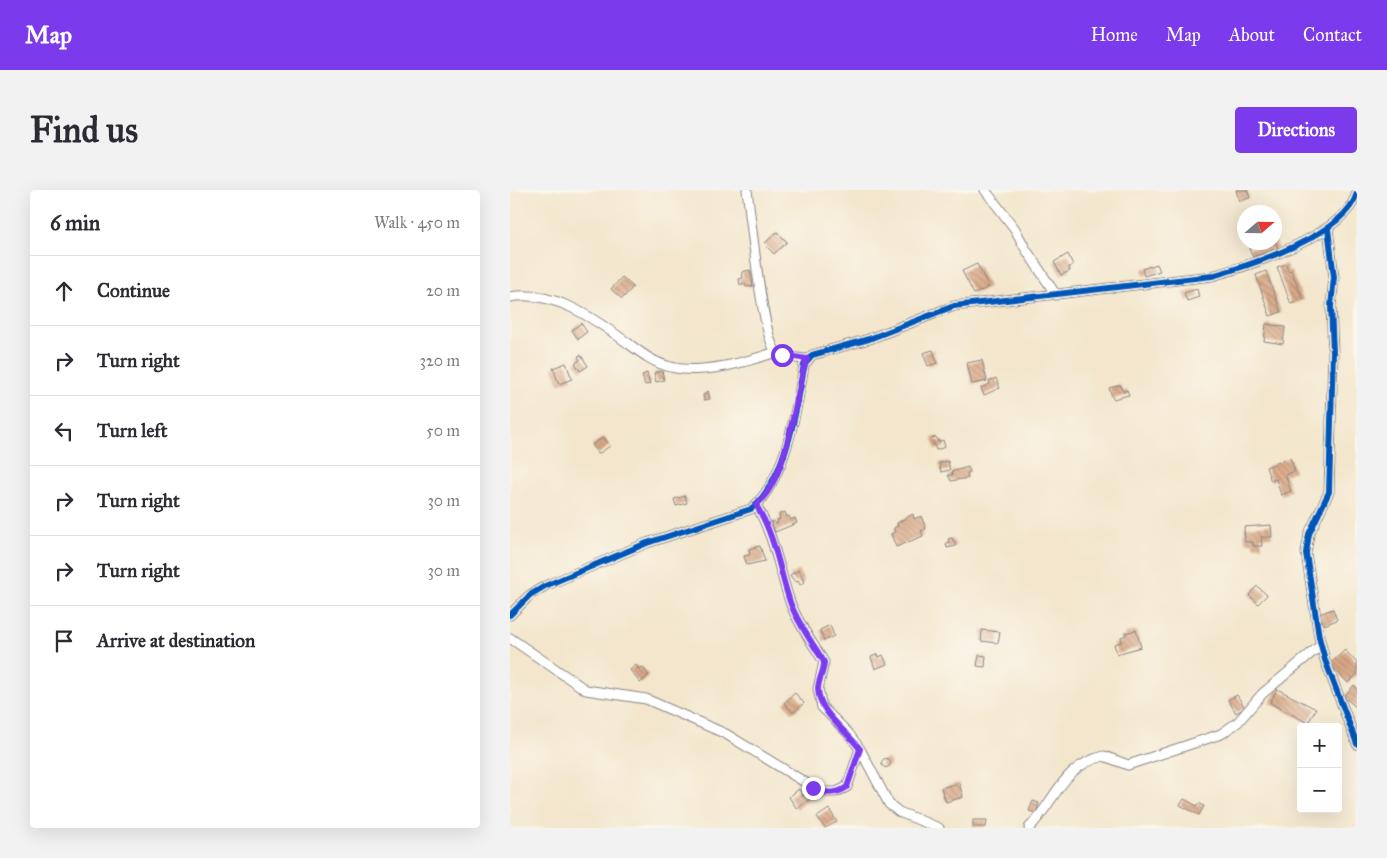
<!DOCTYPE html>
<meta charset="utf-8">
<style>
body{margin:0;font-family:"IM FELL Great Primer",serif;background:#f2f2f3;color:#2b2b33}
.controls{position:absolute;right:15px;bottom:15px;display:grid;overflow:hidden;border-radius:5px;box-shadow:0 5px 20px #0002}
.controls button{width:45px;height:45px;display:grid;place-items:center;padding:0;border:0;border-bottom:1px solid #e1e1e2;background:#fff;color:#2b2b33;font:25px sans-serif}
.compass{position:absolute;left:727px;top:15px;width:45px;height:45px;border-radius:50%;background:#fff;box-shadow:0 5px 20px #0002;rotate:70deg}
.stop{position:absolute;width:15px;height:15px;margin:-11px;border:4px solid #7c3aed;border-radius:50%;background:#fff}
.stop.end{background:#7c3aed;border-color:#fff;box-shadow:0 1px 5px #0008}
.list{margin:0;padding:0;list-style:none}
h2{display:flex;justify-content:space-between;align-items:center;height:65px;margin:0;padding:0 20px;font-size:21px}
h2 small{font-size:16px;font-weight:400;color:#7c7c81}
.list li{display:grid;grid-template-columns:32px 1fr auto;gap:15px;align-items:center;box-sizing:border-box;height:70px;padding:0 20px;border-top:1px solid #e1e1e2}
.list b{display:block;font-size:19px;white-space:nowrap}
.list em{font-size:16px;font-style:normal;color:#7c7c81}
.icon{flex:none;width:28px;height:28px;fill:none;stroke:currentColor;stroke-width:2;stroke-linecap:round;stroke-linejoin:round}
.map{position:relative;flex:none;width:847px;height:638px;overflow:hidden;border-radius:5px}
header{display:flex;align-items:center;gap:30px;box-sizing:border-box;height:70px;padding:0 25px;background:#7c3aed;color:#fff}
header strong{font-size:24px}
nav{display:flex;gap:28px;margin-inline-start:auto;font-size:18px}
.intro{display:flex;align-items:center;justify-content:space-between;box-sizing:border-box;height:120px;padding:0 30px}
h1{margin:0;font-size:35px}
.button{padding:12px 22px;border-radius:5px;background:#7c3aed;color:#fff;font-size:18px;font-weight:700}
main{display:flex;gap:30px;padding:0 30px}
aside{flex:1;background:#fff;border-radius:5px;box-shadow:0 5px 20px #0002}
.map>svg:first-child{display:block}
.building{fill:url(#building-back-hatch)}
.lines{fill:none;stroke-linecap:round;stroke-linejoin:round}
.minor-casing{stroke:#8a8484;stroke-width:11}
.minor{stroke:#fff;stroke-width:9}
.cycleway-casing{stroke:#fbf7ec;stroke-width:9}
.cycleway{stroke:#0057b8;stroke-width:6}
.route{stroke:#7c3aed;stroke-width:6}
</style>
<header>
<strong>Map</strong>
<nav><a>Home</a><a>Map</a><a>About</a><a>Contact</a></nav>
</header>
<div class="intro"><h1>Find us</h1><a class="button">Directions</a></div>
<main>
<aside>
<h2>6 min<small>Walk · 450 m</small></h2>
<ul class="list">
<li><svg class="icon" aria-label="ahead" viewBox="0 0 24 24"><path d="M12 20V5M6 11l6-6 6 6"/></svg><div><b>Continue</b></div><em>20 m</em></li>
<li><svg class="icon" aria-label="right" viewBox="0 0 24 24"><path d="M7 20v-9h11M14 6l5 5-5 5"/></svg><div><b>Turn right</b></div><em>320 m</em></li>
<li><svg class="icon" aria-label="left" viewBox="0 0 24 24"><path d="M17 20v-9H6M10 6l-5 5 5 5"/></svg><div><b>Turn left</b></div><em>50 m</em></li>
<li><svg class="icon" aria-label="right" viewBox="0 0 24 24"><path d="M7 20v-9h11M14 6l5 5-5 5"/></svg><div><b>Turn right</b></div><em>30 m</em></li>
<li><svg class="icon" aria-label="right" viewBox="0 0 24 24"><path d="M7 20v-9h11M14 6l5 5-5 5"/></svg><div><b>Turn right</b></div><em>30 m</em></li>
<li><svg class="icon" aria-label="arrive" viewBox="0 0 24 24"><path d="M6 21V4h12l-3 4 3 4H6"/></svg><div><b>Arrive at destination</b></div></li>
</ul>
</aside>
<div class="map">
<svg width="847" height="638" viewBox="0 0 847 638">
<defs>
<pattern id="building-back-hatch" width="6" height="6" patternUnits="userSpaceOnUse" patternTransform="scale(1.25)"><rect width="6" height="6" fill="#daa986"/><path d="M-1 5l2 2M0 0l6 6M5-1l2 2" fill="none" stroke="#b0896f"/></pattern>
</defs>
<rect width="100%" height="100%" fill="#fbf7ec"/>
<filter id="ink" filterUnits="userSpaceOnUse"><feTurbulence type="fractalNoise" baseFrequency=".02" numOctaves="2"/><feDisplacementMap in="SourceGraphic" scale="10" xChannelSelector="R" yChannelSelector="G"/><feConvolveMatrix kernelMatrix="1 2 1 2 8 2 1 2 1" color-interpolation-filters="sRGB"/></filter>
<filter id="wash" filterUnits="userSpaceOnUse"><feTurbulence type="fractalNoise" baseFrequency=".0096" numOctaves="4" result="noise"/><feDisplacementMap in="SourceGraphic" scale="20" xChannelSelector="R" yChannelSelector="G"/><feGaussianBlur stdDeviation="1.12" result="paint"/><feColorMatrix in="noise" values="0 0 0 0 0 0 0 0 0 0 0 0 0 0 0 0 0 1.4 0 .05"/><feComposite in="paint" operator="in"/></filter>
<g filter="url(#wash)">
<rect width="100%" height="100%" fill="#f3e6cc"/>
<g id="blocks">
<path class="building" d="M726 0H737L740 8 729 11Z
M267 42 277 52 264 64 254 54Z
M748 52H766L768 58 743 67 739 59 749 56Z
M558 64 563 75 559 77 560 81 551 85 544 72Z
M467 74 479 97 464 104 452 81Z
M647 74 650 81 634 86 632 79Z
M776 74 778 81 781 80 793 110 781 114 767 77Z
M240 80 243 96 236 97 235 94 230 95 229 89 233 88 232 82Z
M756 81 771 122 760 126 746 85Z
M112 87 123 97 112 109 101 99Z
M687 99 689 107 677 111 674 103Z
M71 133 77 142 68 149 62 140Z
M756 134 775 137 773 154 754 151Z
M423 160 427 173 418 176 413 163Z
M71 165 78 176 70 181 65 173 70 170 68 166Z
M472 170 477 191 462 194 457 173Z
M56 173 62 189 49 194 43 178Z
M152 181 154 190 146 192 144 183Z
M137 183 140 194 135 195 132 185Z
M486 188 490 198 474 205 471 198 480 194 479 191Z
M610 195 613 202 617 200 619 205 603 209 599 198Z
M198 201 200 209 194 210 193 205Z
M94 247 100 256 88 264 82 255Z
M426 247 428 252 433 250 435 257 426 260 422 248Z
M780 268 785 281 775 285 781 301 771 305 766 289 761 291 756 277Z
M438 271 440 280 431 282 429 273Z
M458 277 460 282 457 283 458 288 441 291 438 285H443L441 282Z
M175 306 177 313 166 316 164 309Z
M275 322 277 327 279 326 281 330 285 328 287 333 265 342 261 332 264 331 266 334 268 333 267 330 270 329 269 324Z
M403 324 404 329 411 326 416 339 411 341 413 346 386 357 381 344 385 342 384 338 388 336 387 333Z
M761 335 762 347H751L752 356H743V352H735L734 337Z
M442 348 446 356 437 358 436 353 439 352 438 349Z
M250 356 255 371 237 375 234 366 240 365 239 359Z
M289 380 294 392 290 395 288 391 285 392 280 385Z
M747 396 757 405 748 414 739 405Z
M823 419 827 430 814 435 809 424Z
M320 435 324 446 314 451 310 440Z
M472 440 490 442 488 453 471 451Z
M626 440 631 457 607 464 604 454 612 452 611 447 616 445 615 443Z
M835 460 847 473V484L838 493 820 474Z
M368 464 369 467 373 465 377 474 365 479 361 467Z
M469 465 476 466 475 477 467 476Z
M126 475 129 479 132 477 139 485 130 493 120 480Z
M844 495 847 498V518L834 507Z
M767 499 806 519 798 533 760 513Z
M285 503 294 513 283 523 274 513Z
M727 505 735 518 726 523 718 510Z
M371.5 573a4.5 4.5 0 1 1 9 0a4.5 4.5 0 1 1-9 0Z
M449 593 453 607 436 612 431 598Z
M289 599 293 606 297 603 301 608 287 619 279 607Z
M674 609 687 616 689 613 694 616 689 625 670 615Z
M523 611 529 613 526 623 519 621Z
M319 619 327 632 315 638 307 627Z
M463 630H477L476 637H463Z"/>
</g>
</g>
<g filter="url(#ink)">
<use href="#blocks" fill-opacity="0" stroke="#8a8484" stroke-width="1"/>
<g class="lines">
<g class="minor-casing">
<path id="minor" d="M237 0C241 26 252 150 267 163 273 168 289 168 297 169
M475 0 505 39 515 58 546 105
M818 39 824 87 821 116 823 162 819 302 799 344 796 363 809 447 815 470 847 554
M0 107C42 99 83 128 115 151 130 162 143 173 161 177 192 185 236 172 266 162
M246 315C264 345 269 379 280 412 288 434 302 452 314 472L308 499 312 517 338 543 350 559 379 614 389 622 429 638
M0 425 20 405 35 396 137 353 241 319C276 290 287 218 294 175L302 165 359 149 444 116 702 86C741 75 835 45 847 3
M0 448 76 500 136 509 216 544 311 602H326L337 597 350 559
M519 638C546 611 551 576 594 566L618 575 711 544 728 532 752 504 811 455"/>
</g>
<use href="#minor" class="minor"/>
<g class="cycleway-casing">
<path id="cycleway" d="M818 39 824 87 821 116 823 162 819 302 799 344 796 363 809 447 815 470 847 554
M0 425 20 405 35 396 137 353 241 319C276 290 287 218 294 175L302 165 359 149 444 116 702 86C741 75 835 45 847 3"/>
</g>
<use href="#cycleway" class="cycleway"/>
</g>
</g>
<g class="lines" filter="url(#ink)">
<path class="route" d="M272 165 297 169C293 178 292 187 290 196 282 231 274 291 246 315 265 345 269 379 280 412 288 434 302 452 314 472 314 482 308 490 308 499 309 523 336 540 350 559L337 597C326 605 315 604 303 598"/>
</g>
</svg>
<div class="controls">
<button>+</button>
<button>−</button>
</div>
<svg class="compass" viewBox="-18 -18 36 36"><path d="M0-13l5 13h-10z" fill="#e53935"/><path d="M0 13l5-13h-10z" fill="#7c7c81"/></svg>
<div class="stop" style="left:272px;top:165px"></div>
<div class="stop end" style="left:303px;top:598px"></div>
</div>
</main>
